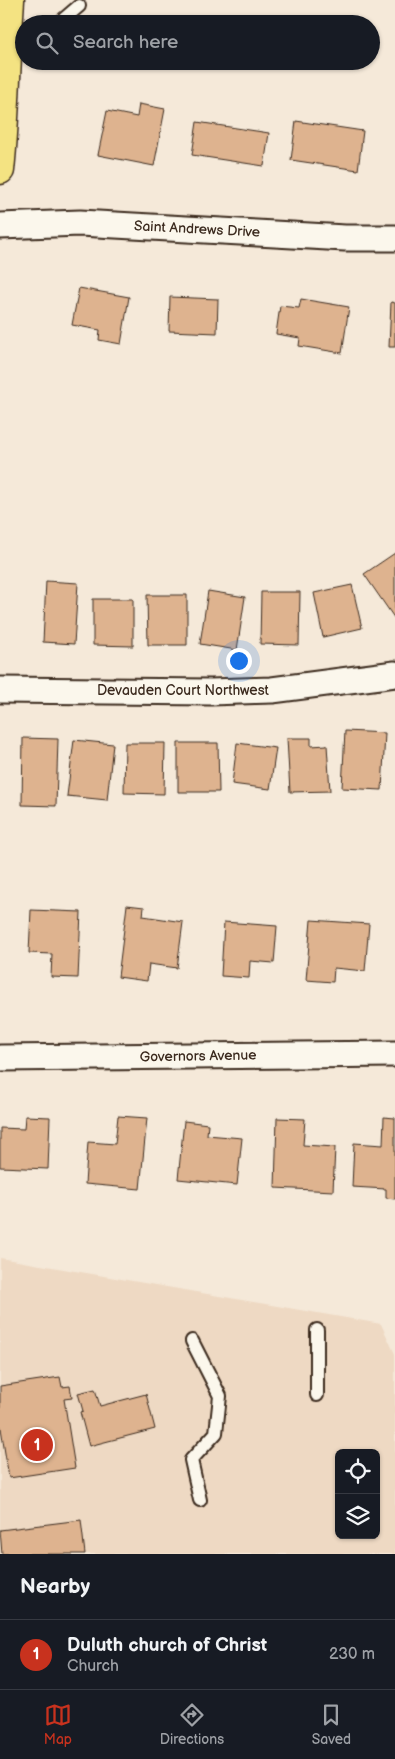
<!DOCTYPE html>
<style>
body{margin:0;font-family:"Balsamiq Sans",sans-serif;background:#242831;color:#f1f3f6}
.controls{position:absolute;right:15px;bottom:15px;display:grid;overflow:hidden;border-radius:8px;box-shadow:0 1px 4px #0004}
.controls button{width:45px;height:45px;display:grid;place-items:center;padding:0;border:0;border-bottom:1px solid #363941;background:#171b24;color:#f1f3f6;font:25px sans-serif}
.you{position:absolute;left:238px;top:660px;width:18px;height:18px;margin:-12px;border:4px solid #fff;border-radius:50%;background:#1a73e8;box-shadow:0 0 0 8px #1a73e833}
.badge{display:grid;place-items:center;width:32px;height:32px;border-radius:50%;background:#c8321e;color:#fff;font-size:16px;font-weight:700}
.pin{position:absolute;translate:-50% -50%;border:2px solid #fff;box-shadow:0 1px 5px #0006}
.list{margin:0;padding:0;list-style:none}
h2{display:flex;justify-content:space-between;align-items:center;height:65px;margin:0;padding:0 20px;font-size:21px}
h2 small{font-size:16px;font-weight:400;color:#9ea1a6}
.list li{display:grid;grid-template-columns:32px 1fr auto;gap:15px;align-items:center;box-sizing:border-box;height:70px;padding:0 20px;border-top:1px solid #363941}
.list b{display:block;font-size:19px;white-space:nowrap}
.list p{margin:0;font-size:16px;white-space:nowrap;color:#9ea1a6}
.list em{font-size:16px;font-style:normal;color:#9ea1a6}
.icon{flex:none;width:28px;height:28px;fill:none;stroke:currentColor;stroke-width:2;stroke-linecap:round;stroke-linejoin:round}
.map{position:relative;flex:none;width:395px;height:1554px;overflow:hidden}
.search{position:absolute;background:#171b24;box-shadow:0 1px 4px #0004;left:15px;right:15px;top:15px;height:55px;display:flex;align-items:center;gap:12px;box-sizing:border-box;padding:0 18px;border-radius:28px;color:#9ea1a6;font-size:19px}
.sheet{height:135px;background:#171b24}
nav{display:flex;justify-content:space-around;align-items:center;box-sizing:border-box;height:70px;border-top:1px solid #363941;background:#171b24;font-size:14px;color:#9ea1a6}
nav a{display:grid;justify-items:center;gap:2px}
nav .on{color:#c8321e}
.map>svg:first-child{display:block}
.built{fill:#eed9c3;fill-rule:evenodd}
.building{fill:#deb38f;stroke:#3b2a1e}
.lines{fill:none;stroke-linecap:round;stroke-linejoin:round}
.service-casing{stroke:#3b2a1e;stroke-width:16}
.minor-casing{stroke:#3b2a1e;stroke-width:29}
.primary-casing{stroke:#3b2a1e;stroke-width:31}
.service{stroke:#fbf7ec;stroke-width:12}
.minor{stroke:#fbf7ec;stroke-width:25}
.primary{stroke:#f4e382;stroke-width:28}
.labels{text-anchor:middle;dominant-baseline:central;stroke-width:4;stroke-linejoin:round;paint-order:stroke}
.street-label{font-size:14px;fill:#3b2a1e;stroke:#fbf7ec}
</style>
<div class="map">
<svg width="395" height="1554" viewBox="0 0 395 1554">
<rect width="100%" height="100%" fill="#f5e9d9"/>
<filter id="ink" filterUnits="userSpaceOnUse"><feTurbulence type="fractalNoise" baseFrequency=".02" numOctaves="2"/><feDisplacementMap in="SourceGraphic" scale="10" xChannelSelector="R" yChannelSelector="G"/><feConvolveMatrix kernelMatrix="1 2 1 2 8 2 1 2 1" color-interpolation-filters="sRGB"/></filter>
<g filter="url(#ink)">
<path class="built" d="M0 1258 381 1324 395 1354V1554H0ZM339 1453H376V1535H339Z"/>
<path class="building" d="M139 104 165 109 154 166 98 155 107 111 137 117Z
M296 121 363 131 358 170 291 160Z
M197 122 269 133 264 166 192 155Z
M79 288 129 297 121 344 99 340 100 330 72 325Z
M170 297 218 299 217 333 169 331Z
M301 299 349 307 342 353 299 346 300 338 276 334 280 306 299 308Z
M391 302 395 303V347H389Z
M395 553V619L364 574Z
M46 581 78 583 74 644 43 642Z
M352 585 362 628 323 637 314 593Z
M208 591 245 597 237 650 200 644Z
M261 592H300L299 645 260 644Z
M147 595H187V645H148Z
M93 599H133V646L93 645Z
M345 731 385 733 382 790 342 788Z
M23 738 58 739 56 806 22 805Z
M287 738H311V746L327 745 330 791 290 792Z
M74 740 113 744 107 800 67 796Z
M125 743H165L164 794 124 793Z
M178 743H218L219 792H178Z
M237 743 276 748 270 789 232 784Z
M127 905 144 907 143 916 183 922 177 968 149 964 147 981 118 977Z
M31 910 81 912 78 978 51 977 52 954 29 953Z
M311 920 369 924 365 971 334 968 333 982 306 980Z
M224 922 277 926 274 963 250 961 249 978 221 976Z
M25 1116 50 1117 48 1169 0 1167V1128L24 1129Z
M118 1116 147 1118 140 1189 85 1184 88 1142 115 1144Z
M384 1117 395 1118V1199L386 1198V1189L352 1187 354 1143 383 1145Z
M277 1118 305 1119 303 1145 335 1147 333 1191 275 1188Z
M184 1121 208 1124 207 1135 242 1138 237 1185 178 1179Z
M60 1377 62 1387 70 1386 72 1398 64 1399 75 1468 9 1478 0 1422V1386Z
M95 1389 100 1406 146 1394 155 1429 89 1446 80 1412 83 1411 78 1393Z
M81 1520 85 1554H2L0 1530Z"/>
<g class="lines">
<g class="service-casing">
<path id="service" d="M58 24 79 6
M317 1330V1395
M192 1341 220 1396 216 1433 191 1460 200 1500"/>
</g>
<g class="minor-casing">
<path id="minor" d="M0 226 80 223 345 238H395
M0 690 211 692 272 690 395 674
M0 1058 395 1054"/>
</g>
<g class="primary-casing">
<path id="primary" d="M0 170C6 113 6 57 10 0"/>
</g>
<use href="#service" class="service"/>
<use href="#minor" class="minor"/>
<use href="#primary" class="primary"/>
</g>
</g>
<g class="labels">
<g class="street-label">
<text transform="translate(197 229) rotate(3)">Saint Andrews Drive</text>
<text x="183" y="690">Devauden Court Northwest</text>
<text transform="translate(198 1056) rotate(-1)">Governors Avenue</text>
</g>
</g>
</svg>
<div class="controls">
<button><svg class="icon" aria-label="locate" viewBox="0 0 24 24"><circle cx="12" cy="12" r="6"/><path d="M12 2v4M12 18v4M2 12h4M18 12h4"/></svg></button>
<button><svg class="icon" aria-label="layers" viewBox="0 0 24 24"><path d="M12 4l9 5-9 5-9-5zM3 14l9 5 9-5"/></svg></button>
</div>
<div class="you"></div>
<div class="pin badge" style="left:37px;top:1445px">1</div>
<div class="search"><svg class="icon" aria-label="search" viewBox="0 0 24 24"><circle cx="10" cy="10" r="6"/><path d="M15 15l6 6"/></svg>Search here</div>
</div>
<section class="sheet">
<h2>Nearby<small></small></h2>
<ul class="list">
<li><span class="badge">1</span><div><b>Duluth church of Christ</b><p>Church</p></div><em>230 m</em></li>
</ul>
</section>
<nav>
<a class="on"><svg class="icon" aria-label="map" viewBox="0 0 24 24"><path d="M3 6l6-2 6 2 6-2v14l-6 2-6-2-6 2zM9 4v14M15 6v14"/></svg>Map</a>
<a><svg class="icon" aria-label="directions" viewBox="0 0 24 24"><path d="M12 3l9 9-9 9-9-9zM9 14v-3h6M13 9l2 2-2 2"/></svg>Directions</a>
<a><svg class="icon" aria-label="saved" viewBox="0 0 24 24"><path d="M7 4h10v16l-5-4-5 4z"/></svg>Saved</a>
</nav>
